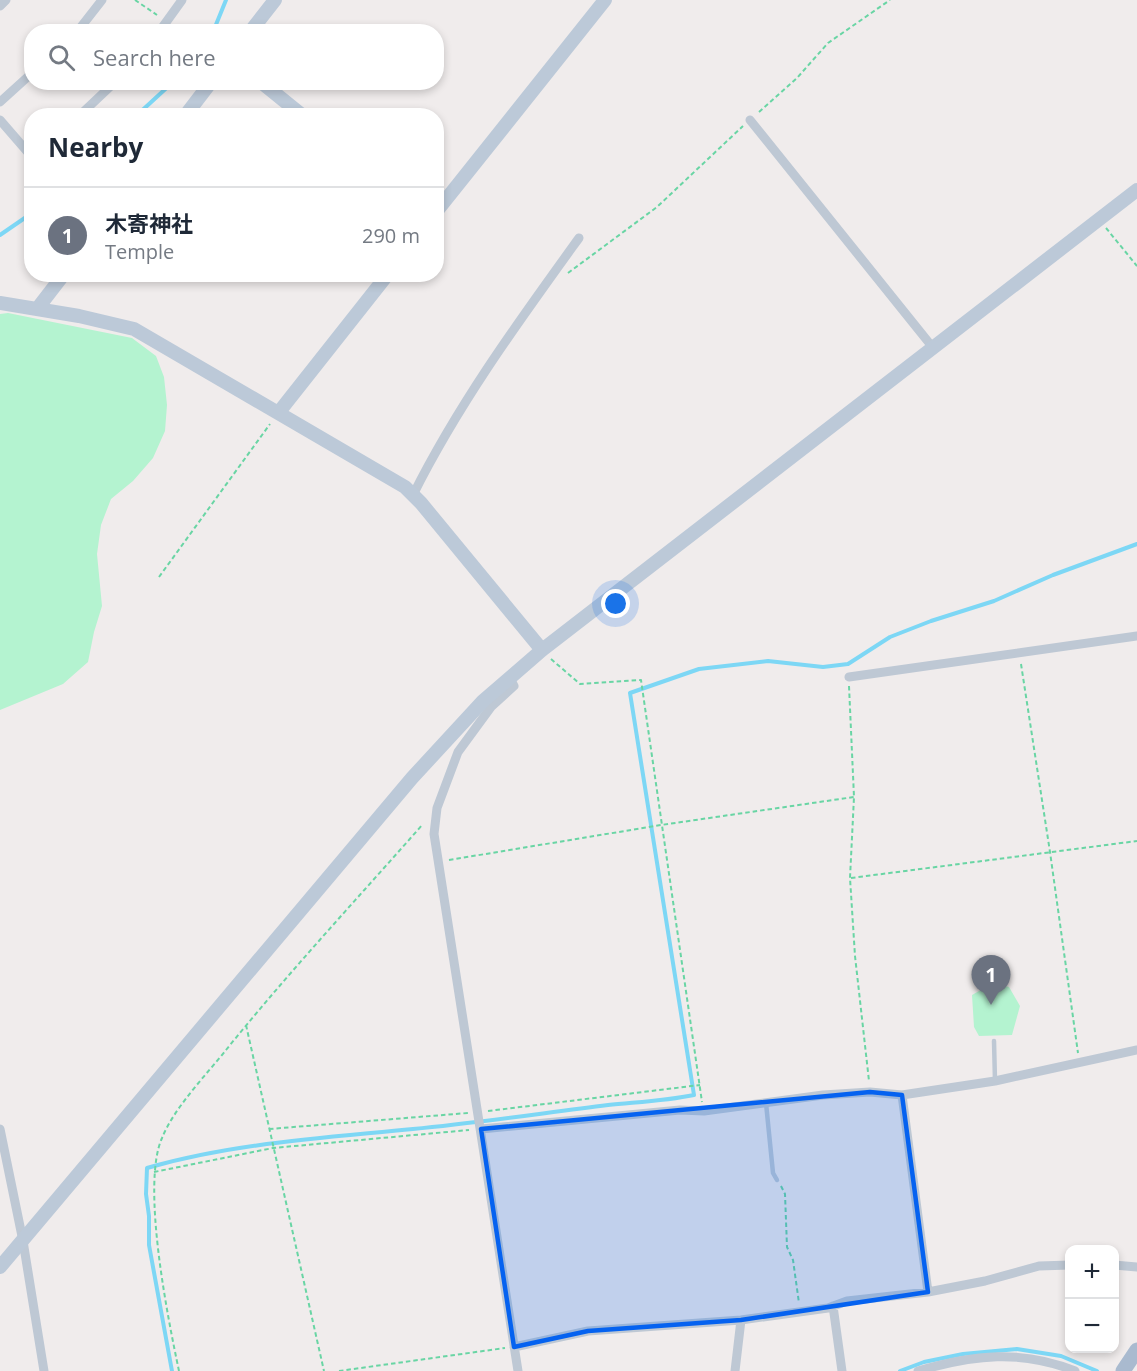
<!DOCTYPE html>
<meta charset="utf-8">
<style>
body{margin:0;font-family:"Open Sans","Noto Sans JP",sans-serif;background:#f2f2f3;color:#1f2937}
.controls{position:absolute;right:18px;bottom:18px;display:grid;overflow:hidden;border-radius:12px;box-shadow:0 3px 9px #0003}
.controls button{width:54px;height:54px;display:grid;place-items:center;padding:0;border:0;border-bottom:2px solid #e0e1e3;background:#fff;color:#1f2937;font:30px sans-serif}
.you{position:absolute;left:616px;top:604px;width:21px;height:21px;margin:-15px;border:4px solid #fff;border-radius:50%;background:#1a73e8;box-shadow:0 0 0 9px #1a73e833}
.badge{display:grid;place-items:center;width:39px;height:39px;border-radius:50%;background:#db2777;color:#fff;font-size:20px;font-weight:700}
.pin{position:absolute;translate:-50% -50px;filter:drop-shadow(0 2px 3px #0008)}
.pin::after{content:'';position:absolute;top:32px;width:21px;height:18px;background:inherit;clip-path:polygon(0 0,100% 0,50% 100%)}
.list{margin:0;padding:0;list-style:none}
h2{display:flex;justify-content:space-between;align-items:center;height:78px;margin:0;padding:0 24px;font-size:26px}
h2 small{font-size:20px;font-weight:400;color:#747a83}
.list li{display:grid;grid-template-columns:39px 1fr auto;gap:18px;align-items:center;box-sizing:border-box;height:96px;padding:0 24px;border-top:2px solid #e0e1e3}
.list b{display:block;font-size:22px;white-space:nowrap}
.list p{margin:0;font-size:20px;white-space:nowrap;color:#747a83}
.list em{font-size:20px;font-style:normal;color:#747a83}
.icon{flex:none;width:33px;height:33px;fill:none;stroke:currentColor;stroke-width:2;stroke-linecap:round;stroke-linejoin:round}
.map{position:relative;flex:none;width:1137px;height:1371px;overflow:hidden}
.search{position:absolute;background:#fff;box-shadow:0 3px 9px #0003;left:24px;top:24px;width:420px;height:66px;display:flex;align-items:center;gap:15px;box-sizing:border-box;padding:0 21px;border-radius:24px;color:#747a83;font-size:22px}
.panel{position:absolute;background:#fff;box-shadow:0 3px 9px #0003;left:24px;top:108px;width:420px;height:174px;border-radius:24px}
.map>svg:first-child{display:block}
.green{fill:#b4f3d0}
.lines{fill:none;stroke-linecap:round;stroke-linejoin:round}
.stream{stroke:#7dd7f5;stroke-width:4}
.path{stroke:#69d5a4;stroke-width:2;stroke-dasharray:4.5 3;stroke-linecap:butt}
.lane{stroke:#bec8d4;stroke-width:4.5}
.street{stroke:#bec8d4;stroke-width:9}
.secondary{stroke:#bcc9d8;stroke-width:14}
.primary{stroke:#a9bacf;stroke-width:15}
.marked{fill:#0562f0;fill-opacity:0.2;stroke:#0562f0;stroke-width:4.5;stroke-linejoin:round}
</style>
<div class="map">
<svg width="1137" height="1371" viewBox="0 0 1137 1371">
<rect width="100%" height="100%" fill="#f0ecec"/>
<path class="green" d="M8 313 132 338 156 356 164 377 167 405 165 431 153 458 133 481 111 499 101 525 97 554 102 606 94 632 88 662 63 684 0 710V314Z
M993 983 1009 987 1020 1006 1012 1035 979 1036 974 1027 972 995Z"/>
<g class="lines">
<path class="stream" d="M213 32 226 0
M136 116 173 82
M0 235 32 213
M172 1371 149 1245V1216L146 1194 147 1168C234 1143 324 1138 413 1129 478 1123 543 1113 608 1105 637 1102 665 1101 694 1095L630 693 699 669 768 661 823 667 848 664 890 637 931 621 994 601 1053 575 1137 544
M900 1371 924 1362 963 1354 1017 1349 1061 1356 1097 1371"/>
<path class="path" d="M135 0 157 15
M759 112 797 78 828 43 890 0
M1106 228 1137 266
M568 273 657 207 743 126
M159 577 270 424
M551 659 580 684 641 680 702 1102
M1021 664 1050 852 1078 1053
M849 686 854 797 850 878 855 956 869 1081
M449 860 661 825 854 797
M851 878 1137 841
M246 1025 324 1371
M488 1111 700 1085
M269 1129 468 1113
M154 1172 273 1148 469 1130
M781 1186 785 1194 787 1247 793 1260 799 1303
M179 1371C168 1319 141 1185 162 1138 174 1108 206 1075 226 1050 289 972 357 899 423 824
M339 1371 505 1348"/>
<path class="lane" d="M994 1041 995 1081
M766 1103 773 1173 777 1180"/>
<path class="street" d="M0 6 6 0
M77 32 102 0
M159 32 182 0
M0 102 32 73
M79 116 115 82
M0 120 32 157
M750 120 934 349
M413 495C459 403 519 321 579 238
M849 677 1137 636
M510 678 514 686 491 707 458 752 437 808 434 834 518 1371
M902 1095 928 1292
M0 1129 23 1241 44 1371
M481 1129 680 1110 704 1111 823 1095 870 1092 902 1095 995 1081 1137 1050
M1114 1265 1137 1267
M833 1306 842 1371
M514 1347 588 1331 741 1320 828 1308 847 1301 928 1292 985 1281 1039 1266 1070 1265
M735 1371 741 1320
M918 1371C973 1355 1021 1349 1075 1371"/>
<path class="secondary" d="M250 32 275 0
M261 82 303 116
M185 116 211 82
M436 212 605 0
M0 303 79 316 134 329 405 487 421 503 542 650
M37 309 64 274
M279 412 388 274
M0 1267 412 778 483 701 542 650 1137 190"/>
<path class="primary" d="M1123 1371 1137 1350"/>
</g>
<path class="marked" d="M870 1092 902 1095 928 1292 741 1320 588 1331 514 1347 481 1129Z"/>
</svg>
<div class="controls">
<button>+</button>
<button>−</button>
</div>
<div class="you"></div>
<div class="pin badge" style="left:991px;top:1005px;background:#6b7280">1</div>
<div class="search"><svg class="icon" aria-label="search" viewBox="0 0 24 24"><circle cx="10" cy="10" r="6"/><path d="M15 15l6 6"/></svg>Search here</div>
<section class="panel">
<h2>Nearby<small></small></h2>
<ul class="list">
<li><span class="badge" style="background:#6b7280">1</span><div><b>木寄神社</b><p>Temple</p></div><em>290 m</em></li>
</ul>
</section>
</div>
